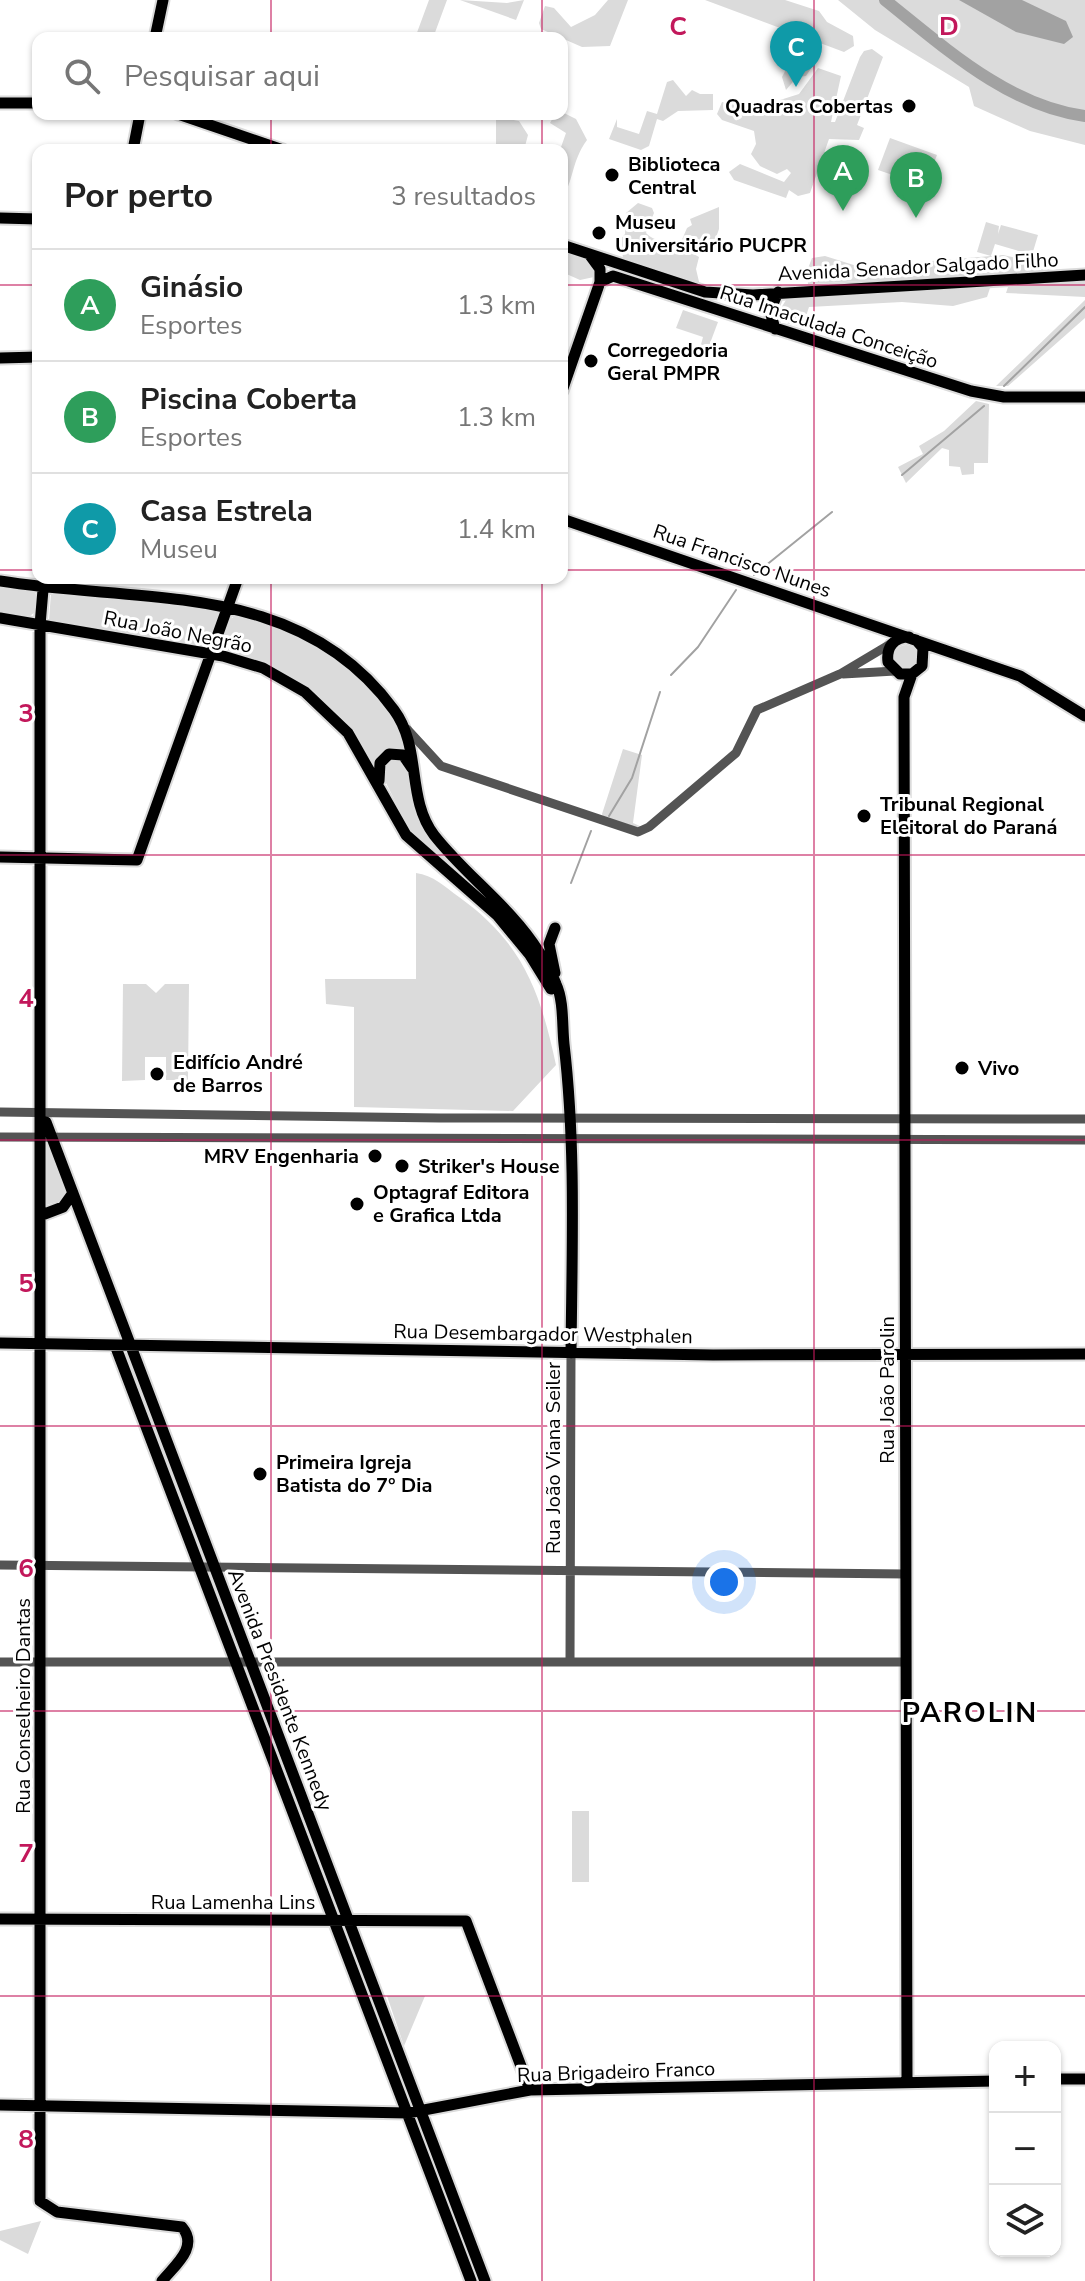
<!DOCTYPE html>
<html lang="pt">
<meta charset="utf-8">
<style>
body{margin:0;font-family:"Nunito Sans",sans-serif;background:#f2f2f2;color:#222}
.controls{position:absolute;right:24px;bottom:24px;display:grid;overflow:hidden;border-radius:16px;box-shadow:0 2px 6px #0004}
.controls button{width:72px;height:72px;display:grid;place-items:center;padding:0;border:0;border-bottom:2px solid #e0e0e0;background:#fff;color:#222;font:40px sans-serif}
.you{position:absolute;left:724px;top:1582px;width:28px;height:28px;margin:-20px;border:6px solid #fff;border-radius:50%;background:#1a73e8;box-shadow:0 0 0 12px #1a73e833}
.badge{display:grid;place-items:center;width:52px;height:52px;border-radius:50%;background:#0f766e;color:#fff;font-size:26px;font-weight:700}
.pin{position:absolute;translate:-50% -66px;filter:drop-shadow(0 2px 4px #0008)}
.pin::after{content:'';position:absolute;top:42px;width:28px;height:24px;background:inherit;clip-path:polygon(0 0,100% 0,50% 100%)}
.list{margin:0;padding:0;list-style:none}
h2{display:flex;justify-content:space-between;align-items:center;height:104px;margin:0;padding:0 32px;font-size:34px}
h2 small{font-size:26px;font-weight:400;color:#767676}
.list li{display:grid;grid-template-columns:52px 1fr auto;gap:24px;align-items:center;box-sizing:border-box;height:112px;padding:0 32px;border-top:2px solid #e0e0e0}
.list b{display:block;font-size:30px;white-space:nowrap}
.list p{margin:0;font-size:26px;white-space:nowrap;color:#767676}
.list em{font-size:26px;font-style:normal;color:#767676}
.icon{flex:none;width:44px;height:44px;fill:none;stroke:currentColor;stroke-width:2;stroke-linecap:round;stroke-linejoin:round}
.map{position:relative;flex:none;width:1085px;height:2281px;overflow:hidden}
.search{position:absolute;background:#fff;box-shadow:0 2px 6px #0004;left:32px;top:32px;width:536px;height:88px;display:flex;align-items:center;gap:20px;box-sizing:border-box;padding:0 28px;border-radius:16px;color:#767676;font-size:30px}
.panel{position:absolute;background:#fff;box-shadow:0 2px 6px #0004;left:32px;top:144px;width:536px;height:440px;border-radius:16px}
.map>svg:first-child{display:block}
.green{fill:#dbdbdb}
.water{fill:#a2a2a2}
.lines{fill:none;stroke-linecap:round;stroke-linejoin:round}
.stream{stroke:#a2a2a2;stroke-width:2}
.river{stroke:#a2a2a2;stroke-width:12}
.major-casing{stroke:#dbdbdb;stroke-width:15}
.minor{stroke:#545454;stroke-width:9}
.major{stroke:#000;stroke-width:11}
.grid{fill:none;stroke:#c2185b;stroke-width:2;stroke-opacity:0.55}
.poi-dot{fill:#000;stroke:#fff;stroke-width:3}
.labels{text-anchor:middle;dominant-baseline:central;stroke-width:6;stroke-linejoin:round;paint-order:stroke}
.poi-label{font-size:20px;font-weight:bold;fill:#000;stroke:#fff;text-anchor:start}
.street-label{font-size:20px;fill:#000;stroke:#fff}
.district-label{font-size:28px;font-weight:bold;letter-spacing:2px;fill:#000;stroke:#fff}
.grid-label{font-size:26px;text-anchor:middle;font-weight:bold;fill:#c2185b;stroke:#fff;stroke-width:6;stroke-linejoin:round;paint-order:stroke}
</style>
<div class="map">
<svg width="1085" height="2281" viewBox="0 0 1085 2281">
<rect width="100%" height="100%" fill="#fff"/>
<path class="green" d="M429 0H447L433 38H415Z
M460 0 507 3 524 0 516 20Z
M608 0H628L610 46 582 47 541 29 539 23 545 6 554 8 571 27 595 15Z
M705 0H785L819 11 827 22 853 36 854 46 844 52Z
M838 0H1085V145L1030 131 974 106 969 87 875 30Z
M872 49 883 57 857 125 864 128 859 140 829 139 810 193 798 196 789 190 786 198 734 180 729 172 740 164 784 182 791 173 787 169 777 174 760 166 751 154 756 144 754 131 722 120 717 114 722 102 775 113 780 100 799 94 818 68 841 76 831 122H835L860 57 864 51Z
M793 56 814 64 806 76 797 77 786 90 782 77Z
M673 80 686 96 692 90 700 94H713V110L678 111 663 121 657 119 649 146 641 150 609 139 617 119V127L639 134 647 111 657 114 667 82Z
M562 112 576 119 587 140C571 162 574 181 562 198L560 150 566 133 550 123 555 114Z
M489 114H505L508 119 519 121 528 135 524 150H501L496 145V119Z
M890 138 937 155 925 186 878 170Z
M638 203 652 208 654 213 646 233C655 243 683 247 699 257L696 269 700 286 623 259 621 239 625 234 626 213Z
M719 207V229L713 246 699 244 691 249 681 242 687 228 692 225 690 219Z
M986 222 999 226 998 234 1001 225 1038 235 1032 255 995 244 991 256 977 252Z
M562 249 589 259 597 270 594 277 580 280 562 272Z
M1003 255 1030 261 1052 271 808 284 807 271 812 258 825 256 860 267Z
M1085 281V297L1006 293 1009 284Z
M983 286 990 288 987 297 953 306 902 302 809 307 805 319 833 330 831 335 786 323 778 313 786 300Z
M1085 300V318L1008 386H996Z
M683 310 718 322 706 354 699 352 703 337 676 328Z
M976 401 989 404 988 463H974V474L962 475 960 467 949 466V450L942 448 906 483 898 467 923 454 919 446 944 431Z
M0 585 35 592V612L30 616 0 612Z
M51 593 215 609 219 613 207 645 202 647 49 620Z
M239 614C306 635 389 674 405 750H387L373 765C335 699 293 674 223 651L221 644 230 619Z
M894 657a12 12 0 1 1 24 0a12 12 0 1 1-24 0Z
M623 749 642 755 633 823 642 827 637 829 604 820 602 814Z
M396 757 408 766 416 811 428 836 499 910 427 851 409 829 383 777 386 760Z
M416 873C433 875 445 887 459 897 523 943 540 991 556 1065L513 1111 354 1107V1007L326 1004 325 979H416Z
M123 984H146L156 993 165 984H189L188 1080H166V1057H145V1080L122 1081Z
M46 1144 49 1145 67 1190 60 1201 46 1205Z
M572 1811H589V1882H572Z
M387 1996H425L404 2046Z
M41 2221 28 2254 0 2240V2231Z"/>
<path class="water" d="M959 0H1022L1066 21 1073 37 1064 44 1016 32Z"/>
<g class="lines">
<path class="stream" d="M1004 386 1085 307
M902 475 984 406
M754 575 832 512
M671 675 698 647 736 590
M609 816 632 778 660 692
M571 883 591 831"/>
<path class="river" d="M885 0C944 47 1008 106 1085 116"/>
<g class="major-casing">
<path id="major" d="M155 38 163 0
M0 103H38
M178 114 283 150
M133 150 140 114
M0 218 38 219
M562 245 705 292 753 295 1085 275
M600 282 613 276 971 391 1004 397H1085
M775 329 770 311 778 292
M0 358 38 357
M562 391 600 282V269L589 254
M562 519 1020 676 1085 716
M44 578 40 625V2201L57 2212 182 2227C199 2247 175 2265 162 2281
M0 581C141 604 299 579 394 710 422 748 406 798 434 835 466 876 511 907 539 952 545 962 552 973 556 984 564 1001 562 1025 564 1044 576 1146 572 1249 571 1353
M0 618 223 656 263 668 305 692 348 733 406 835 497 915 530 955 551 989
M909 637C894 637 886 647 888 662L900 674H912L922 666 923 648 916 640
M379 781 380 763 389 754 403 755 412 768
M0 857 137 860 238 578
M555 928 549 944 555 973
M46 1122 485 2281
M42 1215 63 1207 73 1193
M0 1343 713 1355 1085 1354
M115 1345 471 2281
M0 1919 466 1921 530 2090
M1055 2079H1085
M907 2082 904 697 912 674
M0 2105 408 2113 530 2090 995 2081"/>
</g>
<path class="minor" d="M843 674 895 671
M407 729 441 766 638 832 649 827 736 753 757 710 840 674 892 643
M0 1112 440 1118 1085 1119
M0 1137 1085 1140
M0 1565 906 1574
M0 1662H906
M570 1662 571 1353"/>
<use href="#major" class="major"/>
</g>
<path class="grid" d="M271 0V38M542 0V38M814 0V2281M271 114V150M542 114V150M0 285H38M562 285H1085M0 570H38M562 570H1085M271 578V2281M542 578V2281M0 855H1085M0 1140H1085M0 1426H1085M0 1711H1085M0 1996H1085"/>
<g class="poi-dot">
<circle cx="909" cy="106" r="8"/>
<circle cx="612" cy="175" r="8"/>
<circle cx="599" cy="233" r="8"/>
<circle cx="591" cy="361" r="8"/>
<circle cx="864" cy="816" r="8"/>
<circle cx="962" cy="1068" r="8"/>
<circle cx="157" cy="1074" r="8"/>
<circle cx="375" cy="1156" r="8"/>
<circle cx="402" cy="1166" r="8"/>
<circle cx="357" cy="1204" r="8"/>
<circle cx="260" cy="1474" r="8"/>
</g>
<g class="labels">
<g class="poi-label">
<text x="893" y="106" text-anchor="end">Quadras Cobertas</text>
<text x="628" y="164">Biblioteca<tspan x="628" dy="23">Central</tspan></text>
<text x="615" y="222">Museu<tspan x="615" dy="23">Universitário PUCPR</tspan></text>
<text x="607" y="350">Corregedoria<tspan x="607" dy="23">Geral PMPR</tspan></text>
<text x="880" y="804">Tribunal Regional<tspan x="880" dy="23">Eleitoral do Paraná</tspan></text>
<text x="173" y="1062">Edifício André<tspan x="173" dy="23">de Barros</tspan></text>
<text x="978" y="1068">Vivo</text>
<text x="359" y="1156" text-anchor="end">MRV Engenharia</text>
<text x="418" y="1166">Striker's House</text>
<text x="373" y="1192">Optagraf Editora<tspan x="373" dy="23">e Grafica Ltda</tspan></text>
<text x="276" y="1462">Primeira Igreja<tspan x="276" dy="23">Batista do 7° Dia</tspan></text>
</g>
<g class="street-label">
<text transform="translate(918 267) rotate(-3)">Avenida Senador Salgado Filho</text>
<text transform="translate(829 327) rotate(18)">Rua Imaculada Conceição</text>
<text transform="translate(742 561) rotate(19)">Rua Francisco Nunes</text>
<text transform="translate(178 632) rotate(11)">Rua João Negrão</text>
<text transform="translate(543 1334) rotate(1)">Rua Desembargador Westphalen</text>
<text transform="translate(887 1390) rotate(-90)">Rua João Parolin</text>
<text transform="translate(553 1458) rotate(-90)">Rua João Viana Seiler</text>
<text transform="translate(280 1690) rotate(69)">Avenida Presidente Kennedy</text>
<text transform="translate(23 1706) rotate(-90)">Rua Conselheiro Dantas</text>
<text x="233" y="1902">Rua Lamenha Lins</text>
<text transform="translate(616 2072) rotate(-2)">Rua Brigadeiro Franco</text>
</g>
<g class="district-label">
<text x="970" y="1713">PAROLIN</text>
</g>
</g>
<g class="grid-label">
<text x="678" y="35">C</text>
<text x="949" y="35">D</text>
<text x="26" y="722">3</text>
<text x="26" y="1007">4</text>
<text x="26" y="1292">5</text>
<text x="26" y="1577">6</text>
<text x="26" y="1862">7</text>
<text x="26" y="2148">8</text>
</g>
</svg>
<div class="controls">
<button>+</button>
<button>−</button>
<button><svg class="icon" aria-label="layers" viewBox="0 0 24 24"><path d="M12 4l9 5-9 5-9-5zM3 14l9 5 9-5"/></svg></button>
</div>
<div class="you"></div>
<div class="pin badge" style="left:843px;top:211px;background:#2e9e5b">A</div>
<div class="pin badge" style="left:916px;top:218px;background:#2e9e5b">B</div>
<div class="pin badge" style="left:796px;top:87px;background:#0f9aa8">C</div>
<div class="search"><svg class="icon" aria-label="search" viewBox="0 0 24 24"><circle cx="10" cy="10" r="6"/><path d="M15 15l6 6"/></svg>Pesquisar aqui</div>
<section class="panel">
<h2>Por perto<small>3 resultados</small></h2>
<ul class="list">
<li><span class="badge" style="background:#2e9e5b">A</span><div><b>Ginásio</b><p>Esportes</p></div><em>1.3 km</em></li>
<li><span class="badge" style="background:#2e9e5b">B</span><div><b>Piscina Coberta</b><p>Esportes</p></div><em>1.3 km</em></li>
<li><span class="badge" style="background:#0f9aa8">C</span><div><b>Casa Estrela</b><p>Museu</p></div><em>1.4 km</em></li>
</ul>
</section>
</div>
